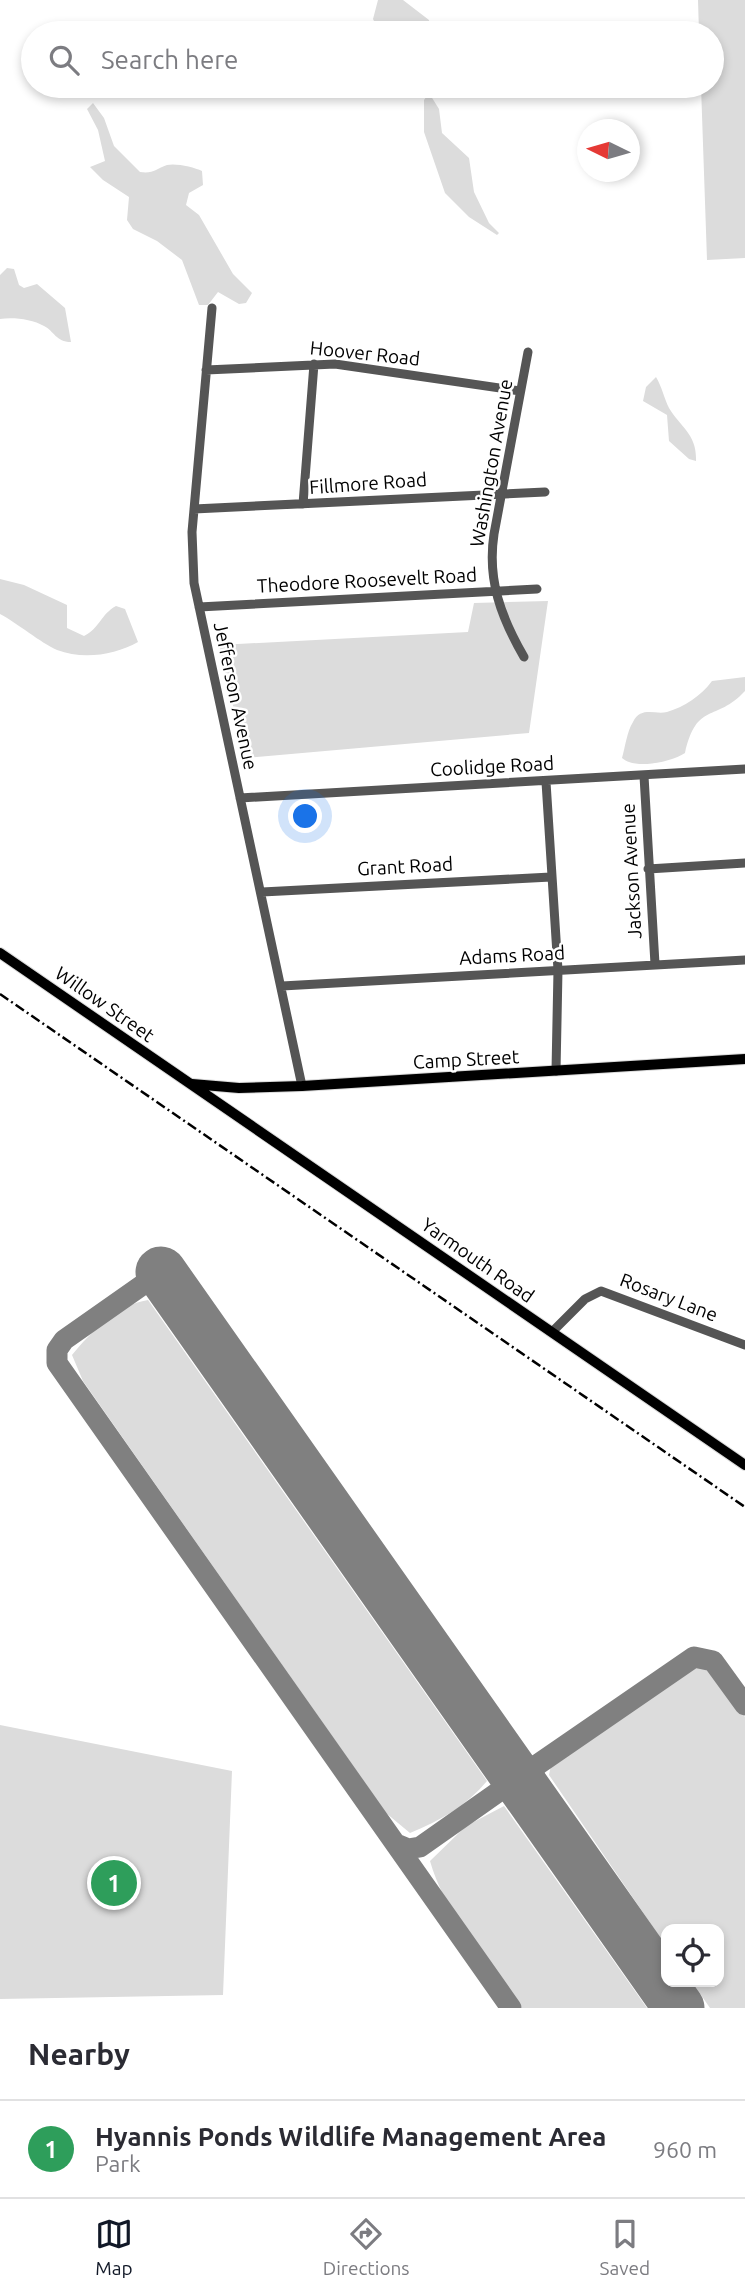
<!DOCTYPE html>
<style>
body{margin:0;font-family:Ubuntu,sans-serif;background:#f2f2f3;color:#2b2b33}
.controls{position:absolute;right:21px;bottom:21px;display:grid;overflow:hidden;border-radius:14px;box-shadow:0 4px 10px #0003}
.controls button{width:63px;height:63px;display:grid;place-items:center;padding:0;border:0;border-bottom:2px solid #e1e1e2;background:#fff;color:#2b2b33;font:35px sans-serif}
.compass{position:absolute;left:577px;top:119px;width:63px;height:63px;border-radius:50%;background:#fff;box-shadow:0 4px 10px #0003;rotate:275deg}
.you{position:absolute;left:306px;top:817px;width:24px;height:24px;margin:-18px;border:5px solid #fff;border-radius:50%;background:#1a73e8;box-shadow:0 0 0 10px #1a73e833}
.badge{display:grid;place-items:center;width:46px;height:46px;border-radius:50%;background:#111827;color:#fff;font-size:23px;font-weight:700}
.pin{position:absolute;translate:-50% -50%;border:4px solid #fff;box-shadow:0 2px 7px #0006}
.list{margin:0;padding:0;list-style:none}
h2{display:flex;justify-content:space-between;align-items:center;height:91px;margin:0;padding:0 28px;font-size:30px}
h2 small{font-size:23px;font-weight:400;color:#7c7c81}
.list li{display:grid;grid-template-columns:46px 1fr auto;gap:21px;align-items:center;box-sizing:border-box;height:98px;padding:0 28px;border-top:2px solid #e1e1e2}
.list b{display:block;font-size:26px;white-space:nowrap}
.list p{margin:0;font-size:23px;white-space:nowrap;color:#7c7c81}
.list em{font-size:23px;font-style:normal;color:#7c7c81}
.icon{flex:none;width:38px;height:38px;fill:none;stroke:currentColor;stroke-width:2;stroke-linecap:round;stroke-linejoin:round}
.map{position:relative;flex:none;width:745px;height:2008px;overflow:hidden}
.search{position:absolute;background:#fff;box-shadow:0 4px 10px #0003;left:21px;right:21px;top:21px;height:77px;display:flex;align-items:center;gap:18px;box-sizing:border-box;padding:0 24px;border-radius:38px;color:#7c7c81;font-size:26px}
.sheet{height:189px;background:#fff}
nav{display:flex;justify-content:space-around;align-items:center;box-sizing:border-box;height:98px;border-top:2px solid #e1e1e2;background:#fff;font-size:19px;color:#7c7c81}
nav a{display:grid;justify-items:center;gap:4px}
nav .on{color:#111827}
.map>svg:first-child{display:block}
.green{fill:#dcdcdc}
.lines{fill:none;stroke-linecap:round;stroke-linejoin:round}
.taxiway{stroke:#808080;stroke-width:21}
.runway{stroke:#808080;stroke-width:51}
.major-casing{stroke:#dbdbdb;stroke-width:12}
.minor{stroke:#555;stroke-width:9}
.major{stroke:#000;stroke-width:10}
.rail{stroke:#000;stroke-width:2.5;stroke-dasharray:10 3.5 2 3.5;stroke-linecap:butt}
.labels{text-anchor:middle;dominant-baseline:central;stroke-width:5;stroke-linejoin:round;paint-order:stroke}
.street-label{font-size:19px;fill:#000;stroke:#fff}
</style>
<div class="map">
<svg width="745" height="2008" viewBox="0 0 745 2008">
<rect width="100%" height="100%" fill="#fff"/>
<path class="green" d="M378 0H403L429 20 431 33H380L373 19Z
M698 0H745V258L707 260 701 86H712V33H699Z
M429 93 439 109 442 133 469 158 474 192 489 223 499 233 497 235 469 217 445 193 424 132V100Z
M93 103 104 118 114 146 140 172C153 174 156 169 167 165 176 163 194 167 202 171L203 185 189 193 186 205 199 215 233 274 252 293 246 303 239 304 218 292 208 305H199L182 260 157 241 133 229 127 220 129 197 103 180 90 167 105 161 98 130 87 109Z
M7 268 14 269 19 285 24 288 37 284 65 308 71 342C56 342 54 331 44 326 32 319 13 317 0 319V275Z
M656 377C662 387 664 398 669 408 681 428 697 434 696 461L689 459 669 441 667 415 643 401 646 387Z
M0 579 24 585 67 605V628L84 636C99 629 101 614 116 606L125 609 138 642C115 655 83 660 57 650 41 643 17 623 0 614Z
M548 601 529 733 245 758 219 645 468 632 474 603Z
M745 677V691C715 723 697 701 685 753 671 762 635 770 622 758 625 748 627 731 633 722 641 706 655 715 667 712 684 707 701 696 712 681Z
M148 1300 487 1781C466 1806 440 1821 410 1833L386 1813 83 1381 72 1355C91 1332 117 1305 148 1300Z
M699 1663 709 1667 716 1676 745 1717V2008H710L692 1982H719V1929H666V1946L549 1775 551 1765 564 1755 689 1665Z
M0 1725 232 1771 223 1995 0 1999Z
M504 1806 647 2008H522C490 1963 445 1915 430 1861L466 1826Z"/>
<g class="lines">
<path class="taxiway" d="M161 1272 64 1340 57 1350V1363L511 2008
M504 1760 520 1768 537 1765 694 1657 713 1661 745 1705
M529 1796V1779L537 1765
M396 1844 408 1849 420 1847 501 1790 507 1776 504 1760"/>
<path class="runway" d="M161 1272 679 2008"/>
<g class="major-casing">
<path id="major" d="M0 953 745 1465
M192 1084 239 1088 302 1086 745 1059"/>
</g>
<path class="minor" d="M212 308 192 532 194 583 302 1086
M206 370 335 364 520 391
M303 504 314 364
M194 509 545 492
M199 607 537 589
M524 657C501 617 487 580 494 534L528 352
M644 776 655 964
M546 782 558 970 556 1071
M240 798 745 769
M648 869 745 863
M262 892 551 877
M282 986 745 960
M552 1332 585 1299 601 1291 745 1345"/>
<use href="#major" class="major"/>
<path class="rail" d="M0 994 745 1507"/>
</g>
<g class="labels">
<g class="street-label">
<text transform="translate(365 353) rotate(6)">Hoover Road</text>
<text transform="translate(491 463) rotate(-80)">Washington Avenue</text>
<text transform="translate(368 483) rotate(-4)">Fillmore Road</text>
<text transform="translate(367 580) rotate(-3)">Theodore Roosevelt Road</text>
<text transform="translate(236 696) rotate(78)">Jefferson Avenue</text>
<text transform="translate(492 766) rotate(-3)">Coolidge Road</text>
<text transform="translate(405 866) rotate(-3)">Grant Road</text>
<text transform="translate(631 871) rotate(-93)">Jackson Avenue</text>
<text transform="translate(512 955) rotate(-3)">Adams Road</text>
<text transform="translate(105 1004) rotate(35)">Willow Street</text>
<text transform="translate(466 1059) rotate(-3)">Camp Street</text>
<text transform="translate(478 1260) rotate(35)">Yarmouth Road</text>
<text transform="translate(669 1297) rotate(21)">Rosary Lane</text>
</g>
</g>
</svg>
<div class="controls">
<button><svg class="icon" aria-label="locate" viewBox="0 0 24 24"><circle cx="12" cy="12" r="6"/><path d="M12 2v4M12 18v4M2 12h4M18 12h4"/></svg></button>
</div>
<svg class="compass" viewBox="-18 -18 36 36"><path d="M0-13l5 13h-10z" fill="#e53935"/><path d="M0 13l5-13h-10z" fill="#7c7c81"/></svg>
<div class="you"></div>
<div class="pin badge" style="left:114px;top:1883px;background:#2e9e5b">1</div>
<div class="search"><svg class="icon" aria-label="search" viewBox="0 0 24 24"><circle cx="10" cy="10" r="6"/><path d="M15 15l6 6"/></svg>Search here</div>
</div>
<section class="sheet">
<h2>Nearby<small></small></h2>
<ul class="list">
<li><span class="badge" style="background:#2e9e5b">1</span><div><b>Hyannis Ponds Wildlife Management Area</b><p>Park</p></div><em>960 m</em></li>
</ul>
</section>
<nav>
<a class="on"><svg class="icon" aria-label="map" viewBox="0 0 24 24"><path d="M3 6l6-2 6 2 6-2v14l-6 2-6-2-6 2zM9 4v14M15 6v14"/></svg>Map</a>
<a><svg class="icon" aria-label="directions" viewBox="0 0 24 24"><path d="M12 3l9 9-9 9-9-9zM9 14v-3h6M13 9l2 2-2 2"/></svg>Directions</a>
<a><svg class="icon" aria-label="saved" viewBox="0 0 24 24"><path d="M7 4h10v16l-5-4-5 4z"/></svg>Saved</a>
</nav>
